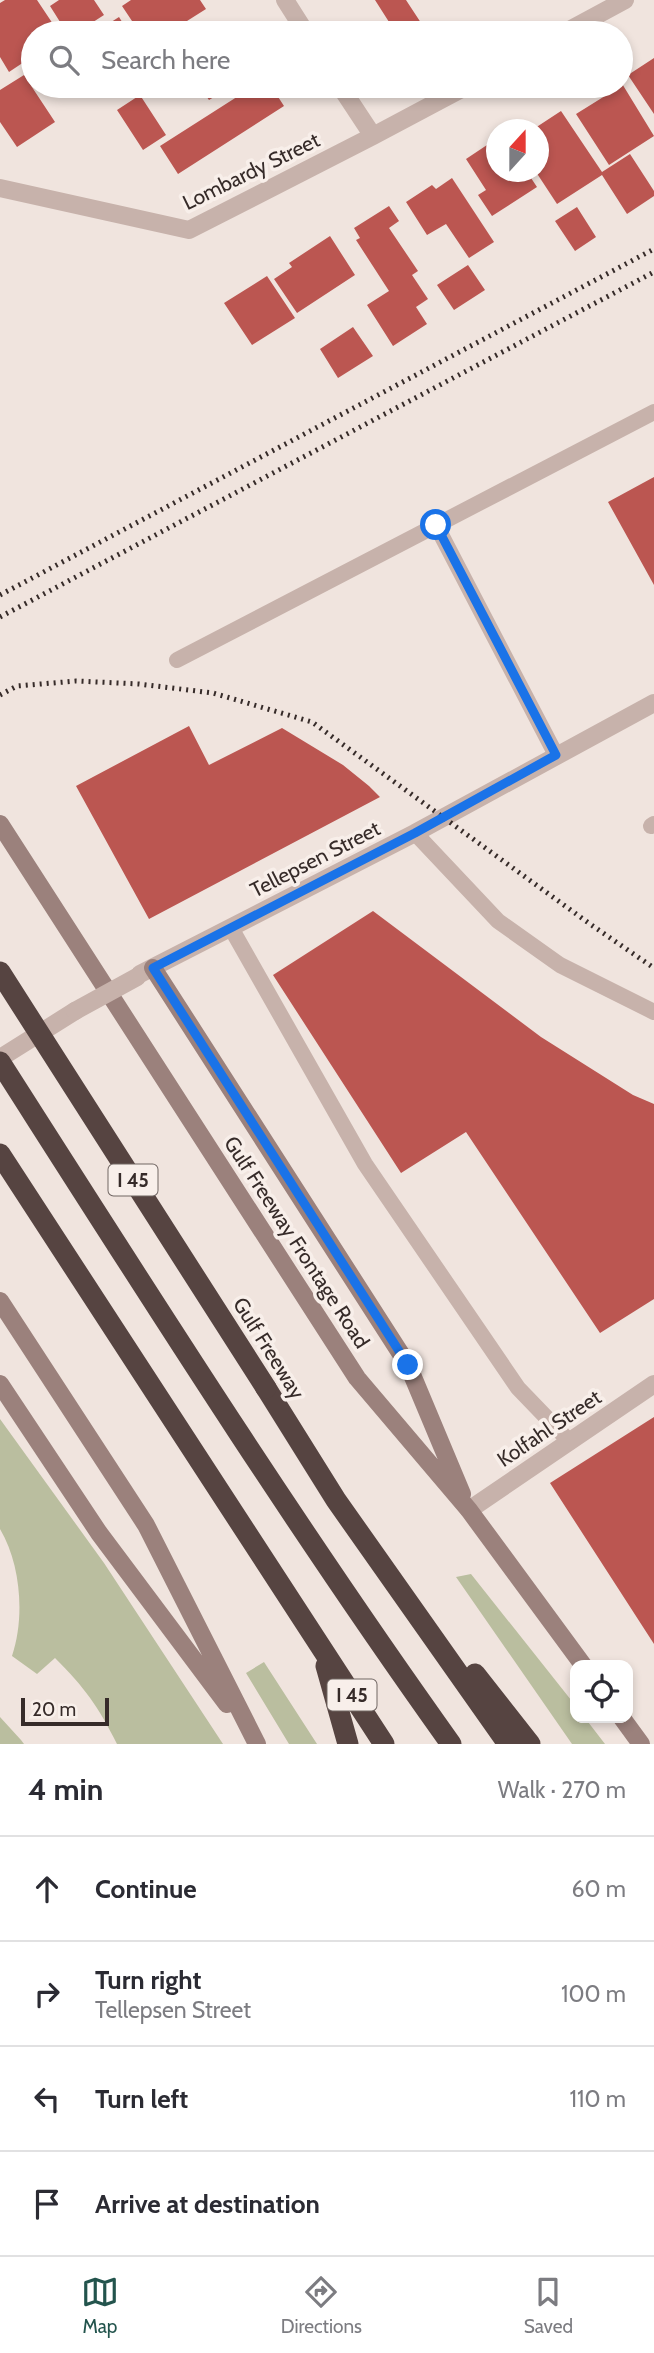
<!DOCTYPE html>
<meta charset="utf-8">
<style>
body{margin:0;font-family:Cabin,sans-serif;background:#f7f7f7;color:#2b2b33}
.controls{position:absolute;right:21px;bottom:21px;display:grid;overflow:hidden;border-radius:14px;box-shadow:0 4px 10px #0003}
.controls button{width:63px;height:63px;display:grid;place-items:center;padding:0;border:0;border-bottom:2px solid #e1e1e2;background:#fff;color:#2b2b33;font:35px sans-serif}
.compass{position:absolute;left:486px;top:119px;width:63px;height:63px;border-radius:50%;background:#fff;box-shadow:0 4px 10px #0003;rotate:21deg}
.scale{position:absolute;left:21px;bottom:18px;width:88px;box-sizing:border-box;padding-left:7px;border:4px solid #362b29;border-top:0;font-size:19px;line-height:24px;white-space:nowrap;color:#362b29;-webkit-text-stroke:5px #f8efea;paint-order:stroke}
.stop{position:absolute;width:21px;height:21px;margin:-16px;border:5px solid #1a73e8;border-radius:50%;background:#fff}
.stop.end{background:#1a73e8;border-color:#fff;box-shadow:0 2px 7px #0008}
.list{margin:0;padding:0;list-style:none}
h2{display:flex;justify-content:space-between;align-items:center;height:91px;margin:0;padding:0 28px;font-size:30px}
h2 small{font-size:23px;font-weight:400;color:#7c7c81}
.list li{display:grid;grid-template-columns:46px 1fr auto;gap:21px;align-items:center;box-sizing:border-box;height:105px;padding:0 28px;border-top:2px solid #e1e1e2}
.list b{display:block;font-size:26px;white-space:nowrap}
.list p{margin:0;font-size:23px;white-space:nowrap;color:#7c7c81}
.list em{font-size:23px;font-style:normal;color:#7c7c81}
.icon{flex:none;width:38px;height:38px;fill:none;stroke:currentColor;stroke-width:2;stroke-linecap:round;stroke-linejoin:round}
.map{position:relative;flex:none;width:654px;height:1744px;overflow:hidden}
.search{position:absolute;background:#fff;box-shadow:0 4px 10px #0003;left:21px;right:21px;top:21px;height:77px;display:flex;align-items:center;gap:18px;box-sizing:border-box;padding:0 24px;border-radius:38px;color:#7c7c81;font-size:26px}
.sheet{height:511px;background:#fff}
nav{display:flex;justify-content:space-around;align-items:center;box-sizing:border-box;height:98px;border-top:2px solid #e1e1e2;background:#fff;font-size:19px;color:#7c7c81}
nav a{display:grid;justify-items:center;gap:4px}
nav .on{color:#23544d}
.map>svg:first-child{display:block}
.green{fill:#babe9f}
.building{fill:#bb5651}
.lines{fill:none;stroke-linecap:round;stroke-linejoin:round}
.service{stroke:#c7b2ab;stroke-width:16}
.minor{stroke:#c7b2ab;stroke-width:18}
.tertiary{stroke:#c7b2ab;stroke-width:18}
.secondary{stroke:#9b817c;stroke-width:18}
.motorway{stroke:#564441;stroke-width:21}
.rail{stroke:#362b29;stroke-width:5;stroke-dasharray:2 5;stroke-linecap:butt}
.tertiary-bridge{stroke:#c7b2ab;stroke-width:18}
.motorway-bridge{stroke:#564441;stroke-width:21}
.route{stroke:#1a73e8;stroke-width:9}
.labels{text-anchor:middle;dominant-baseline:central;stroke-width:7;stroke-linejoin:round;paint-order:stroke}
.shield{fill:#f8efea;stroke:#706663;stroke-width:2}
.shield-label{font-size:19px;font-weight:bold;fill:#362b29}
.street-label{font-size:21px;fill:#362b29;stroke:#f8efea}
</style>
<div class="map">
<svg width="654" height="1744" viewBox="0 0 654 1744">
<rect width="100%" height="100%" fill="#f0e4de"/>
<path class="green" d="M0 1419 104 1563 223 1744H117C98 1706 85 1688 55 1658L37 1674 12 1656C25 1618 21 1564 0 1529Z
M471 1574 575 1705V1718H585L605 1744H572L456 1577Z
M264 1662 317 1744H289L246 1673Z
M0 1717 21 1740 24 1744H0Z"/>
<path class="building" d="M5 0H37L59 33H33V56L9 72 0 57V3Z
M59 0H94L104 15 76 33H67L50 6Z
M131 0H200L206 9 168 33H140L122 6Z
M375 0H406L425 29 417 33H396Z
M119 17 129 33H94Z
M217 25 223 33H205Z
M654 58V114L628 75Z
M24 75 55 122 17 147 0 122V90Z
M621 82 654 136 609 165 576 114 621 86Z
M199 86H232L209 100Z
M254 86H271L284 106 178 174 160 146Z
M140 95 166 135 143 150 117 110Z
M561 111 602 172 630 154 654 191V196L627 214 602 175 557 204 536 172H538V130H532Z
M496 139V172H527L537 187 492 216 478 195 486 190 466 159Z
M452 178 494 242 469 258 446 224 427 235 406 202 432 185 436 189Z
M389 206 399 221 389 228 418 271 412 275 428 299 416 307 427 324 393 346 367 305 389 291 356 240 360 238 354 228Z
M577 207 596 237 575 251 555 221Z
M330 236 355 275 297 313 274 279 292 267 289 263Z
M468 265 485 290 454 310 437 285Z
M267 276 295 318 252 345 224 303Z
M353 327 373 356 338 378 320 349Z
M654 477V585L608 502Z
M189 726 209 765 282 728 343 765 369 786 380 797 149 919 76 786Z
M373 911 541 1037 633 1095 654 1104V1299L600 1333 466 1132 401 1173 273 975Z
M654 1417V1644L550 1483Z"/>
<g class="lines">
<path class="service" d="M436 525 556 755
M177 660 654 412
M651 826 654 824
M415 833 498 921 560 965 654 1012
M231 928 365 1164 518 1388 570 1442"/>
<path class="minor" d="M285 0 306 33
M564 33 625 0
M340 86 373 136
M0 188 189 230 373 136 467 86
M469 1510 654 1384"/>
<path class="tertiary" d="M140 974 415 833 654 703
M0 1058 75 1011"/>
<path class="secondary" d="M0 824 357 1378 469 1510 583 1665
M153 968 408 1365 462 1494
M0 1301 146 1525 257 1744
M0 1384 99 1533 227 1704
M622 1718 641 1744"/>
<path class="motorway" d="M0 1062C147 1292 293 1523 451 1744
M0 1154 384 1744
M266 1388 336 1500 508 1744
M326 1666 348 1744
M475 1674 530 1744"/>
<path class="rail" d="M0 595 654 249
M0 617 654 272
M0 695 17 686 76 681 139 684 213 693 312 722 590 924 654 968"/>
<path class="tertiary-bridge" d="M75 1011 137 977"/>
<path class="motorway-bridge" d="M0 972 266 1388"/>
</g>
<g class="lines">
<path class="route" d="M408 1365 153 968 415 833 556 755 436 525"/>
</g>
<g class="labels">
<g class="shield">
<rect x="108.5" y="1164.5" width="49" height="31" rx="5"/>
<rect x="327.5" y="1679.5" width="49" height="31" rx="5"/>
</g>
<g class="shield-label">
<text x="133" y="1180">I 45</text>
<text x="352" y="1695">I 45</text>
</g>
<g class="street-label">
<text transform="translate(251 171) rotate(-26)">Lombardy Street</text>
<text transform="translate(315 859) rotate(-27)">Tellepsen Street</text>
<text transform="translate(297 1242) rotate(57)">Gulf Freeway Frontage Road</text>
<text transform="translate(269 1348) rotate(58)">Gulf Freeway</text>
<text transform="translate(549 1428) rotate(-34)">Kolfahl Street</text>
</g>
</g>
</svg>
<div class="controls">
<button><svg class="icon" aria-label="locate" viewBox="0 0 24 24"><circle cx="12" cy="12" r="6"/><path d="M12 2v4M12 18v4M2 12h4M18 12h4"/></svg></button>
</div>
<svg class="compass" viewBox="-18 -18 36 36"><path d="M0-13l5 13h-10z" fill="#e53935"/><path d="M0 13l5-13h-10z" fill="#7c7c81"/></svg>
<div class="scale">20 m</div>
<div class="stop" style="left:436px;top:525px"></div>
<div class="stop end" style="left:408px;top:1365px"></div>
<div class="search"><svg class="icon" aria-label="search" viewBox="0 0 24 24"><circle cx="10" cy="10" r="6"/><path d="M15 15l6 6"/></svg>Search here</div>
</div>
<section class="sheet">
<h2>4 min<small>Walk · 270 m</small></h2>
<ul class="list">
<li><svg class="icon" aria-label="ahead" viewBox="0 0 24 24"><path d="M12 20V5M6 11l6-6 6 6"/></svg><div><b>Continue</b></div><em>60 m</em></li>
<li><svg class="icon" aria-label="right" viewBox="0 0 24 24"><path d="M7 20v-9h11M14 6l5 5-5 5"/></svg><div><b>Turn right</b><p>Tellepsen Street</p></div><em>100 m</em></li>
<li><svg class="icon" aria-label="left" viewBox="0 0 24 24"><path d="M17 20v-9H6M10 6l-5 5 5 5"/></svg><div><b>Turn left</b></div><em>110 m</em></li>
<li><svg class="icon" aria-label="arrive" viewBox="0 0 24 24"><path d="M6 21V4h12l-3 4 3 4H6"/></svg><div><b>Arrive at destination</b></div></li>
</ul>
</section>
<nav>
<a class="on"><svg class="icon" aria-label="map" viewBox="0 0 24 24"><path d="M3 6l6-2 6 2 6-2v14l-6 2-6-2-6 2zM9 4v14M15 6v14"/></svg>Map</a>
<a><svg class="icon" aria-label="directions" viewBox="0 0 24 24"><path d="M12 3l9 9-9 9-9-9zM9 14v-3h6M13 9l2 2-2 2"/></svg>Directions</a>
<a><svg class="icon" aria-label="saved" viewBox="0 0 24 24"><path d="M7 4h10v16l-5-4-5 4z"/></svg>Saved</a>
</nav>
